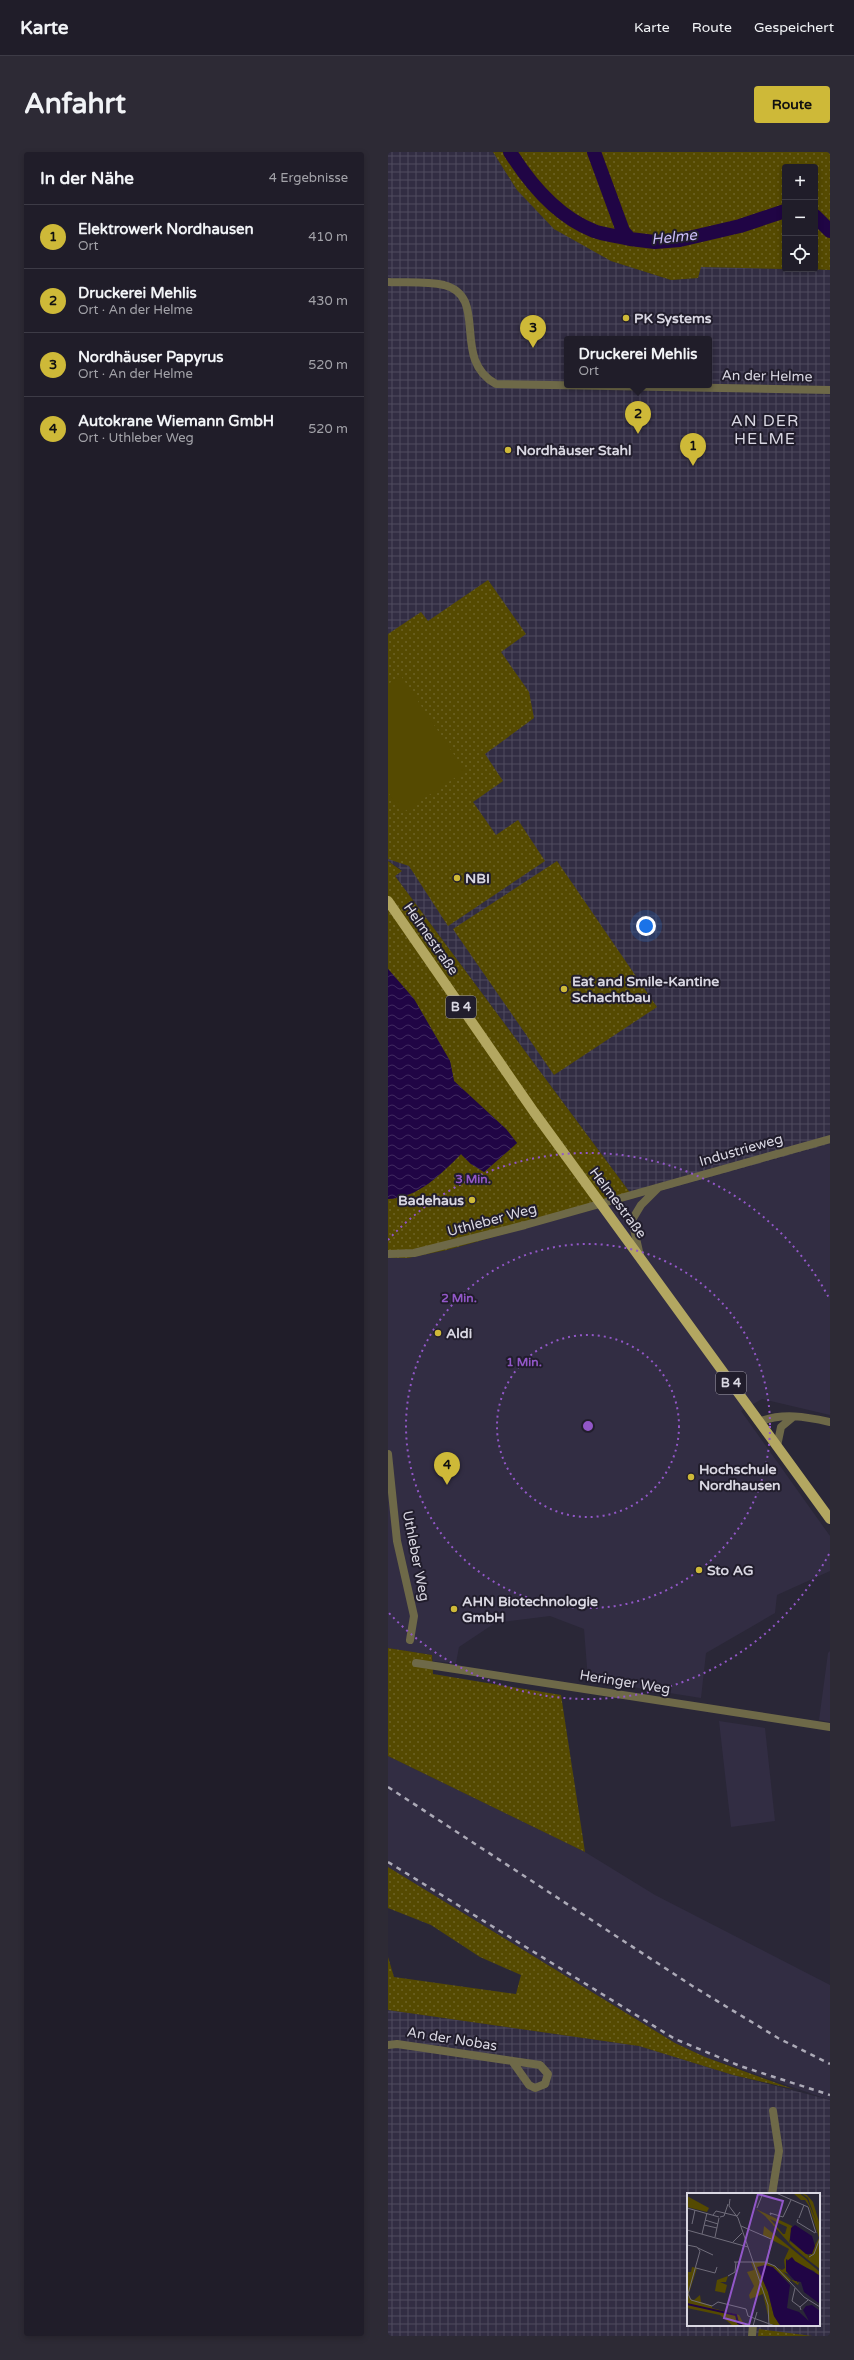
<!DOCTYPE html>
<html lang="de">
<meta charset="utf-8">
<style>
body{margin:0;font-family:"Varela Round",sans-serif;background:#2d2a35;color:#f1f3f6}
.controls{position:absolute;right:12px;top:12px;display:grid;overflow:hidden;border-radius:4px;box-shadow:0 2px 6px #0003}
.controls button{width:36px;height:36px;display:grid;place-items:center;padding:0;border:0;border-bottom:1px solid #3d3b46;background:#201d29;color:#f1f3f6;font:20px sans-serif}
.you{position:absolute;left:258px;top:774px;width:14px;height:14px;margin:-10px;border:3px solid #fff;border-radius:50%;background:#1a73e8;box-shadow:0 0 0 6px #1a73e833}
.badge{display:grid;place-items:center;width:26px;height:26px;border-radius:50%;background:#ceb938;color:#111;font-size:13px;font-weight:700}
.pin{position:absolute;translate:-50% -33px;filter:drop-shadow(0 1px 2px #0008)}
.pin::after{content:'';position:absolute;top:21px;width:14px;height:12px;background:inherit;clip-path:polygon(0 0,100% 0,50% 100%)}
.popup{position:absolute;left:176px;top:184px;width:148px;height:52px;box-sizing:border-box;display:grid;place-content:center;border-radius:4px;background:#201d29;filter:drop-shadow(0 1px 3px #0005);font-size:13px;white-space:nowrap;color:#a2a2a8}
.popup b{font-size:15px;color:#f1f3f6}
.popup::after{content:'';position:absolute;left:50%;top:100%;margin-left:-8px;border:8px solid transparent;border-top-color:#201d29}
.list{margin:0;padding:0;list-style:none}
h2{display:flex;justify-content:space-between;align-items:center;height:52px;margin:0;padding:0 16px;font-size:17px}
h2 small{font-size:13px;font-weight:400;color:#a2a2a8}
.list li{display:grid;grid-template-columns:26px 1fr auto;gap:12px;align-items:center;box-sizing:border-box;height:64px;padding:0 16px;border-top:1px solid #3d3b46}
.list b{display:block;font-size:15px;white-space:nowrap}
.list p{margin:0;font-size:13px;white-space:nowrap;color:#a2a2a8}
.list em{font-size:13px;font-style:normal;color:#a2a2a8}
.icon{flex:none;width:22px;height:22px;fill:none;stroke:currentColor;stroke-width:2;stroke-linecap:round;stroke-linejoin:round}
.map{position:relative;flex:none;width:442px;height:2184px;overflow:hidden;border-radius:4px}
header{display:flex;align-items:center;gap:24px;box-sizing:border-box;height:56px;padding:0 20px;background:#201d29;border-bottom:1px solid #3d3b46}
header strong{font-size:19px}
nav{display:flex;gap:22px;margin-inline-start:auto;font-size:14px}
.intro{display:flex;align-items:center;justify-content:space-between;box-sizing:border-box;height:96px;padding:0 24px}
h1{margin:0;font-size:28px}
.button{padding:10px 18px;border-radius:4px;background:#ceb938;color:#111;font-size:14px;font-weight:700}
main{display:flex;gap:24px;padding:0 24px}
aside{flex:1;background:#201d29;border-radius:4px;box-shadow:0 2px 6px #0003}
.map>svg:first-child{display:block}
.built{fill:#322d43}
.industrial{fill:url(#industrial-grid);fill-rule:evenodd}
.grass{fill:url(#grass-dots)}
.pitch{fill:#554a01}
.water{fill:url(#water-waves)}
.lines{fill:none;stroke-linecap:round;stroke-linejoin:round}
.river{stroke:#200545;stroke-width:14}
.street{stroke:#6e6948;stroke-width:8}
.primary{stroke:#b3a761;stroke-width:10}
.rail{stroke:#acaab7;stroke-width:2.5;stroke-dasharray:5 5;stroke-linecap:butt}
.ring{fill:none;stroke:#9257c8;stroke-width:2;stroke-dasharray:2 4}
.poi-dot{fill:#ceb938;stroke:#211d2c;stroke-width:1.5}
.labels{text-anchor:middle;dominant-baseline:central;stroke-width:4;stroke-linejoin:round;paint-order:stroke}
.shield{fill:#211d2c;stroke:#a29fab;stroke-width:1}
.shield-label{font-size:13px;font-weight:bold;fill:#d9d7e2}
.poi-label{font-size:14px;font-weight:bold;fill:#d9d7e2;stroke:#211d2c;text-anchor:start}
.street-label{font-size:14px;fill:#d9d7e2;stroke:#211d2c}
.water-label{font-size:15px;font-style:italic;fill:#cabdf7;stroke:#211d2c}
.quarter-label{font-size:16px;letter-spacing:1px;fill:#d9d7e2;stroke:#211d2c}
.inset-river{fill:none;stroke:#200545;stroke-width:2}
.inset-road{fill:none;stroke:#706d7b;stroke-width:1}
.view{fill:#9257c8;fill-opacity:0.15;stroke:#9257c8;stroke-width:2}
.inset-edge{fill:none;stroke:#d9d7e2;stroke-width:2}
.centre{fill:#9257c8;stroke:#211d2c;stroke-width:2}
.ring-label{font-size:12px;text-anchor:middle;font-weight:bold;fill:#9257c8;stroke:#211d2c;stroke-width:4;stroke-linejoin:round;paint-order:stroke}
</style>
<header>
<strong>Karte</strong>
<nav><a>Karte</a><a>Route</a><a>Gespeichert</a></nav>
</header>
<div class="intro"><h1>Anfahrt</h1><a class="button">Route</a></div>
<main>
<aside>
<h2>In der Nähe<small>4 Ergebnisse</small></h2>
<ul class="list">
<li><span class="badge">1</span><div><b>Elektrowerk Nordhausen</b><p>Ort</p></div><em>410 m</em></li>
<li><span class="badge">2</span><div><b>Druckerei Mehlis</b><p>Ort · An der Helme</p></div><em>430 m</em></li>
<li><span class="badge">3</span><div><b>Nordhäuser Papyrus</b><p>Ort · An der Helme</p></div><em>520 m</em></li>
<li><span class="badge">4</span><div><b>Autokrane Wiemann GmbH</b><p>Ort · Uthleber Weg</p></div><em>520 m</em></li>
</ul>
</aside>
<div class="map">
<svg width="442" height="2184" viewBox="0 0 442 2184">
<defs>
<pattern id="industrial-grid" width="8" height="8" patternUnits="userSpaceOnUse"><rect width="8" height="8" fill="#322d43"/><path d="M0 4h8M4 0v8" fill="none" stroke="#4f4b5e"/></pattern>
<pattern id="grass-dots" width="8" height="8" patternUnits="userSpaceOnUse"><rect width="8" height="8" fill="#554a01"/><path d="M2 2h.1M6 6h.1" fill="none" stroke="#6d6326" stroke-width="1.8" stroke-linecap="round"/></pattern>
<pattern id="water-waves" width="16" height="10" patternUnits="userSpaceOnUse"><rect width="16" height="10" fill="#200545"/><path d="M0 5q4-4 8 0t8 0" fill="none" stroke="#402960"/></pattern>
</defs>
<rect width="100%" height="100%" fill="#2a2737"/>
<path class="built" d="M442 992V1263L374 1247 353 1259 442 1384V1419L389 1443 387 1461 318 1501 313 1546 200 1528 196 1477 162 1464 107 1471 71 1495 68 1511 45 1509 44 1503 0 1496V1106H20L59 1098Z
M442 1499V1570L431 1568 440 1501Z
M331 1569 377 1576 387 1669 343 1675Z
M0 1604 197 1700 267 1743 442 1833V1948L317 1905 287 1891 0 1715Z"/>
<path class="industrial" d="M0 0H105L129 38 223 109 283 128 310 126 312 115 442 118V992L246 1046 7 724 14 718 0 709ZM179 187H321V233H179Z
M0 1858 251 1894 345 1923 442 1948V2184H0ZM300 2042H431V2173H300Z"/>
<path class="grass" d="M105 0H442V118L416 117H427V15H397V117L313 115 310 126 283 128 223 109 166 77 129 38Z
M100 428 138 482 113 500 141 540 146 566 97 602 115 629 85 650 108 683 130 668 157 709 60 774 21 714 0 707V482L33 460 40 469Z
M0 709 14 719 7 724 246 1046 59 1098 20 1106H0V1047C30 1046 53 1022 73 1002L83 1012 96 1020 129 991 118 977 66 929 62 909 26 847 0 817Z
M169 709 269 855 166 923 65 777Z
M0 1496 44 1503 45 1522 173 1543 197 1700 0 1604Z
M0 1715 287 1891 317 1905 405 1937 345 1923 251 1894 0 1858V1805L6 1825 128 1842 133 1823 92 1805 43 1773 0 1756Z
M371 2177 424 2184H370Z"/>
<path class="pitch" d="M13 524 77 619 14 661 0 640V532Z"/>
<path class="water" d="M0 817 26 847 62 909 66 929 118 977 129 991 96 1020 83 1012 73 1002C53 1022 30 1046 0 1047Z"/>
<g class="lines">
<path class="river" d="M122 0C142 32 170 65 206 79 217 83 230 84 242 87
M206 0 235 79 242 87 267 90 292 88 352 74 397 59
M427 64 442 79"/>
<path class="street" d="M0 130C18 131 38 129 56 133 102 145 62 207 108 232L442 238
M0 1102 26 1101 137 1073 442 987
M252 1104 244 1068 253 1053 270 1036
M371 1270C394 1260 419 1265 442 1270
M389 1294 393 1275 405 1265
M0 1302 9 1389 26 1464 22 1488
M28 1511 442 1575
M0 1893 9 1892 152 1913 160 1922 157 1932 147 1936 141 1933 124 1909
M384 2042 391 1999 385 1959
M364 2184 365 2173"/>
<path class="primary" d="M0 749 146 960 442 1367"/>
<path class="rail" d="M0 1635 306 1835 390 1886 442 1912
M0 1710 287 1887 352 1914 442 1943"/>
</g>
<g class="ring">
<circle cx="200" cy="1274" r="91"/>
<circle cx="200" cy="1274" r="182"/>
<path d="M441 1402A273 273 0 0 1 0 1460M0 1088A273 273 0 0 1 441 1146"/>
</g>
<g class="poi-dot">
<circle cx="238" cy="166" r="4"/>
<circle cx="120" cy="298" r="4"/>
<circle cx="69" cy="726" r="4"/>
<circle cx="176" cy="837" r="4"/>
<circle cx="84" cy="1048" r="4"/>
<circle cx="50" cy="1181" r="4"/>
<circle cx="303" cy="1325" r="4"/>
<circle cx="311" cy="1418" r="4"/>
<circle cx="66" cy="1457" r="4"/>
</g>
<g class="labels">
<g class="shield">
<rect x="58" y="844" width="30" height="22" rx="3"/>
<rect x="328" y="1220" width="30" height="22" rx="3"/>
</g>
<g class="shield-label">
<text x="73" y="855">B 4</text>
<text x="343" y="1231">B 4</text>
</g>
<g class="poi-label">
<text x="246" y="166">PK Systems</text>
<text x="128" y="298">Nordhäuser Stahl</text>
<text x="77" y="726">NBI</text>
<text x="184" y="829">Eat and Smile-Kantine<tspan x="184" dy="16">Schachtbau</tspan></text>
<text x="76" y="1048" text-anchor="end">Badehaus</text>
<text x="58" y="1181">Aldi</text>
<text x="311" y="1317">Hochschule<tspan x="311" dy="16">Nordhausen</tspan></text>
<text x="319" y="1418">Sto AG</text>
<text x="74" y="1449">AHN Biotechnologie<tspan x="74" dy="16">GmbH</tspan></text>
</g>
<g class="street-label">
<text transform="translate(379 224) rotate(1)">An der Helme</text>
<text transform="translate(43 787) rotate(55)">Helmestraße</text>
<text transform="translate(353 998) rotate(-16)">Industrieweg</text>
<text transform="translate(230 1051) rotate(53)">Helmestraße</text>
<text transform="translate(104 1068) rotate(-15)">Uthleber Weg</text>
<text transform="translate(28 1404) rotate(79)">Uthleber Weg</text>
<text transform="translate(237 1530) rotate(9)">Heringer Weg</text>
<text transform="translate(64 1887) rotate(9)">An der Nobas</text>
</g>
<g class="water-label">
<text transform="translate(286 85) rotate(-6)">Helme</text>
</g>
<g class="quarter-label">
<text x="377" y="269">AN DER<tspan x="377" dy="18">HELME</tspan></text>
</g>
</g>
<g transform="translate(299 2041)">
<rect width="133" height="133" fill="#2a2737"/>
<path d="M106 0H112L120 6 130 30 121 5 114 0 120 2 126 9 133 32V76L120 66 132 45 122 13 118 7H114ZM0 3 22 15 20 19 0 14ZM69 16 105 33 102 50 78 23ZM83 26 100 34 98 41H96ZM77 33 133 79V85L127 78 99 66V78L102 81 96 79 104 87 110 88V90L112 89 111 92 104 87 102 89 89 77 80 73 71 75 81 99 87 123 94 133 83 131 76 101 63 106 62 102 67 93 60 79 67 77 64 69H78L95 77 98 75 97 67 102 56 76 42ZM5 74 10 75 2 100 3 106 7 107 13 102 14 109 25 113V115L52 122 58 133H46L33 122 0 115V79H4ZM41 83 39 89H33L40 92 38 100 28 98 30 87Z" fill="#554a01" fill-rule="evenodd"/>
<path d="M103 48 122 63 120 66 106 54 102 50Z" fill="#554a01"/>
<path d="M108 32 125 43 128 53 125 61H119L103 47 104 35ZM105 64 108 68 132 82 133 111 117 99 114 89 108 88 99 78V66L100 68ZM78 72 86 74 103 92 100 115 112 119 122 128 116 117 119 113 125 112 133 118V133H94L92 131 87 123 81 99 70 74Z" fill="#200545"/>
<path class="inset-river" d="M0 111 49 122 51 130 56 133"/>
<path class="inset-road" d="M89 0 121 14 129 40M43 6 42 13 51 25 81 112 82 133M0 15 32 24M70 15 76 0M26 22 29 18 50 23 53 19M84 22 83 20 96 24 104 7M33 24 37 23 41 11M112 25 117 12M111 26 110 29 128 40M18 27 31 31M5 31 8 17M17 32 30 35M54 33 84 46M0 37 61 54M15 41 20 20M28 44 32 25M46 49 55 40M0 52 10 54 13 58 1 101 4 107 25 113 31 109 59 116 61 123 88 133M11 55 26 62M122 64 127 61 133 45M47 69H78L88 73 117 104 133 114M80 70 84 47M9 75 28 80 30 74M41 83 48 79 49 69M108 95 105 108 113 114M114 117 113 114 121 107M66 133 70 119"/>
<path class="view" d="M71 1 96 8 62 132 37 125Z"/>
<rect width="133" height="133" class="inset-edge"/>
</g>
<circle cx="200" cy="1274" r="6" class="centre"/>
<g class="ring-label">
<text x="85" y="1031">3 Min.</text>
<text x="71" y="1150">2 Min.</text>
<text x="136" y="1214">1 Min.</text>
</g>
</svg>
<div class="controls">
<button>+</button>
<button>−</button>
<button><svg class="icon" aria-label="locate" viewBox="0 0 24 24"><circle cx="12" cy="12" r="6"/><path d="M12 2v4M12 18v4M2 12h4M18 12h4"/></svg></button>
</div>
<div class="you"></div>
<div class="pin badge" style="left:305px;top:314px">1</div>
<div class="pin badge" style="left:250px;top:282px">2</div>
<div class="popup"><b>Druckerei Mehlis</b>Ort</div>
<div class="pin badge" style="left:145px;top:196px">3</div>
<div class="pin badge" style="left:59px;top:1333px">4</div>
</div>
</main>
